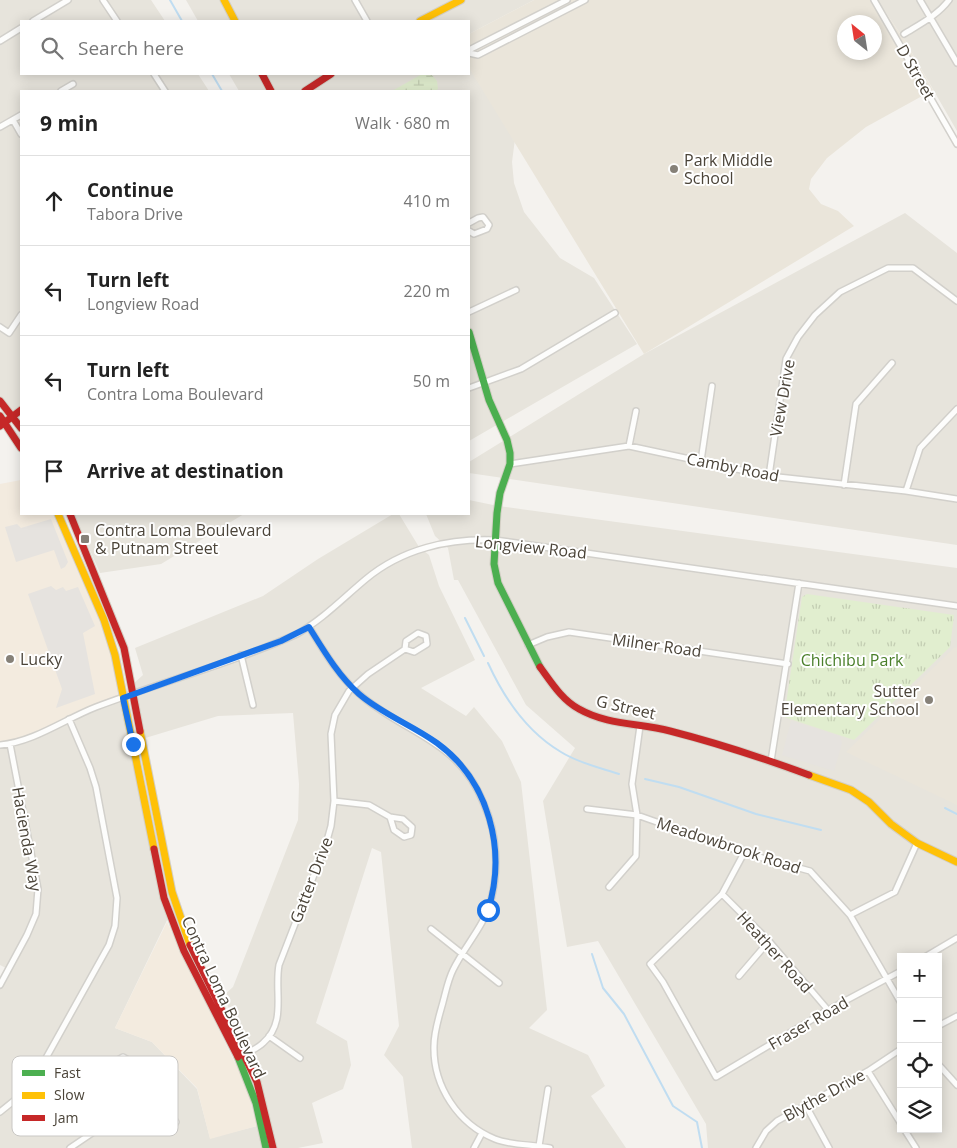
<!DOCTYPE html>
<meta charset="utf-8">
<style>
body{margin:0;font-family:"Open Sans",sans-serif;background:#f6f6f6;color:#222}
.controls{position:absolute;right:15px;bottom:15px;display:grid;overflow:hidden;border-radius:0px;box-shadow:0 2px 12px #0003}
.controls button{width:45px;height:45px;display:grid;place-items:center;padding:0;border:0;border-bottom:1px solid #e0e0e0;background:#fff;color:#222;font:25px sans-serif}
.compass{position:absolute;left:837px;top:15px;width:45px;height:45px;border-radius:50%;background:#fff;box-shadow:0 2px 12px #0003;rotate:330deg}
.stop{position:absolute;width:15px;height:15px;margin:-11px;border:4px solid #1a73e8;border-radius:50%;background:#fff}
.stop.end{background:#1a73e8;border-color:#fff;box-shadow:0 1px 5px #0008}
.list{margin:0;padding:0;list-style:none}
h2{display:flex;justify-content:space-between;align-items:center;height:65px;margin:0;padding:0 20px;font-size:21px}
h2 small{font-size:16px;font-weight:400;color:#767676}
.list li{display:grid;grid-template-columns:32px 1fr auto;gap:15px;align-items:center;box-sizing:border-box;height:90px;padding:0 20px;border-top:1px solid #e0e0e0}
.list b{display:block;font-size:19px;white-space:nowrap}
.list p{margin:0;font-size:16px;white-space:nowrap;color:#767676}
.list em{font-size:16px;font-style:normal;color:#767676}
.icon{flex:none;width:28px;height:28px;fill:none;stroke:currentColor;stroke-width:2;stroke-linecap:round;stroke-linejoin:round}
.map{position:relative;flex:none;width:957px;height:1148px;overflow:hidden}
.search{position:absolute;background:#fff;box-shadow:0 2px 12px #0003;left:20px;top:20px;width:450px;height:55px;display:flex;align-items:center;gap:12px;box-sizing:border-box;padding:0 18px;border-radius:0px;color:#767676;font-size:19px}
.panel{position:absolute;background:#fff;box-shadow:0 2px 12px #0003;left:20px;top:90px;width:450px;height:425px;border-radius:0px}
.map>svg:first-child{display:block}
.residential{fill:#e7e4dc;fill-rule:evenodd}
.commercial{fill:#f3ebdf}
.education{fill:#eae5da;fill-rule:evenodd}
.wetland{fill:url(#wetland-marsh)}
.park{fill:url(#park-tufts)}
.parking{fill:#e6e3df}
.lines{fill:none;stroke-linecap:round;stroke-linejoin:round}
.stream{stroke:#c0ddf1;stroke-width:2}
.street-casing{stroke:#d2d0cb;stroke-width:8}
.fast-casing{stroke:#d3cfc5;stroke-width:9}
.slow-casing{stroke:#d3cfc5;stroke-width:9}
.jam-casing{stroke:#d3cfc5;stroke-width:9}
.street{stroke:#fdfdfc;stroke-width:5}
.fast{stroke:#4caf50;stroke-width:7}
.slow{stroke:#ffc107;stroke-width:7}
.jam{stroke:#c62828;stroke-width:7}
.route{stroke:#1a73e8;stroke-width:6}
.poi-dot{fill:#868178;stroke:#fff;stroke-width:2}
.labels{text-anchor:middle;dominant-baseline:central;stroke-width:4;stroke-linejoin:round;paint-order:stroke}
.street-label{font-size:16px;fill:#4b4439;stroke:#fff}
.poi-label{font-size:16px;fill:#4b4439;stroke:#fff;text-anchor:start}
.park-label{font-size:16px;fill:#4a7f2a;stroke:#fff}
.key{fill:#fff;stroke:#c9c7c4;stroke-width:1}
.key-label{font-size:14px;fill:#4b4439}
</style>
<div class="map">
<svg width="957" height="1148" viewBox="0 0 957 1148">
<defs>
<pattern id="wetland-marsh" width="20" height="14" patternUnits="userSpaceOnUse" patternTransform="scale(1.25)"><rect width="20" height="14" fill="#e1eecf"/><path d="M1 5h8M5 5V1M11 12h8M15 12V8" fill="none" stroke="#c3cdb2"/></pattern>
<pattern id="park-tufts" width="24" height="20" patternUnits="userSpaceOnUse" patternTransform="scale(1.25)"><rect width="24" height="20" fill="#e1eecf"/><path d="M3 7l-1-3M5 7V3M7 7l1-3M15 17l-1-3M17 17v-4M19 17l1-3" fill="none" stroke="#c3cdb2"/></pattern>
</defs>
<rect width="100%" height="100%" fill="#f4f2ee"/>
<path class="residential" d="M0 0H151L165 21H21V74H198L209 91H21V410L13 416 0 401Z
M186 0H534L469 34V21H198Z
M877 0H957V131L904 39Z
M469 67 515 139 512 162 514 183 524 212 560 258 594 278 637 344 469 441V91H239L229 74H469Z
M905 213 957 253V545L469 473V462L644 354Z
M469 500 498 506 957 568V1148H708L706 1124 598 941 567 947 543 801 575 748 526 705 458 580H454L448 548 435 536 426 514H469ZM901 957H938V1129H901Z
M74 514H244L161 564 100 573Z
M393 514H399L419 547 429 555 439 586 475 660 421 688 466 716 474 707 502 741 521 782 547 1010 529 1028 588 1055 605 1086 591 1096 626 1148H412L403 1077 384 1055 399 1026 381 852 372 848 316 1023 347 1041 351 1065 343 1089 312 1103 323 1143 298 1148H273L270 1128 244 1055 247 1045 223 996 233 987 298 820 299 784 293 713 218 716 142 739 132 685 143 675 135 648 263 596 318 559Z
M123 698 170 914 115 1028 152 1042 197 1089 210 1138 261 1125 266 1148H0V985L8 969 0 965V745Z"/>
<path class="commercial" d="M21 480V514H58L104 620 123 698 36 735 0 745V484Z
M167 922 247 1088 257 1126 210 1139 197 1088 152 1042 115 1028Z"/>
<path class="education" d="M534 0H877L904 39 933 90 866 127 827 158 811 179 809 189 821 204 838 211 854 226 644 354 469 68V34ZM844 22H874V52H844Z
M955 647 957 648V805L846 752Z"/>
<path class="wetland" d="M422 74H431L437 81 438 89 435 91H392Z"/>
<path class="park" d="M807 594 954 615 950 647 854 740 784 717 802 597Z"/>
<path class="parking" d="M51 519 68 562 65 567 61 569 54 550 16 562 5 527 17 524 21 528Z
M51 586 56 590 63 587 66 591 78 587 95 626 83 633 95 694 56 708 62 689 28 594Z
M791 721 840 736 842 743 834 771 782 755Z"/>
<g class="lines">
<path class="stream" d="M170 0 182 21
M212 74 222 91
M465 618 484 656
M488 663C504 698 527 732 561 752 578 763 601 768 619 774
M645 779 679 787 756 814 821 830
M945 808 957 814
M592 954 603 988 624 1014 673 1106 697 1122 702 1148"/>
<g class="street-casing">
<path id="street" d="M103 0 117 21
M355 0 367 21
M874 0 957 144
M920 0 957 63
M33 21 68 0
M904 34C920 24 938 15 949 0
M0 41 21 28
M469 50 567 0
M469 53 478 55 585 0
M154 74 165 91
M61 91 73 84
M13 120 21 134
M0 127 21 115
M469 223 478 218 483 217 489 225 487 229 474 234 469 231
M469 312 516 290
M0 327 9 333 21 315
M469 388 521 369 615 313
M629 446 636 411
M701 461 712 386
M510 464 629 446 769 476 906 491 957 499
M769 476 786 359 798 337 815 315 840 292 888 268H913L957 301
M844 485 856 404 892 363
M906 491 920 448 957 409
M309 627C325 653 340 679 364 698 411 736 459 741 484 804 497 834 499 868 491 900 484 927 465 945 453 970 448 980 446 991 443 1002 439 1017 434 1031 434 1046 433 1086 458 1124 495 1139 513 1146 532 1144 550 1148
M418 633 426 636 427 644 414 652 405 649 406 641Z
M528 645 547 637 569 632 788 664
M241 655 253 705
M0 745C34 742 65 719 96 707 162 682 232 663 297 634 323 619 342 599 366 579 402 549 449 538 495 540L957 606
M771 761 799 583
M334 801 369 805 390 817 403 819 412 827 411 835 404 837 394 830 390 817
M587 809 637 815 744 853 810 871 850 915 901 1003
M744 853 722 894 650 964 663 982 716 1077 828 1010 901 971
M609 887 636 856 637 815 632 784 640 726
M722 894 769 941 828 1010
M850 915 895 892 917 843
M431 929 499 983
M925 957 957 938
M739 976 769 941
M0 985 27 935 36 914 38 889 10 744
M938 1026 957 1016
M269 1036 300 1058
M243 1056C249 1051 257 1049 263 1043 287 1022 274 992 279 965L326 844 331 826 334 801 331 734 335 715 349 691 368 674 405 649
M938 1064 957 1085
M868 1071 901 1124
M135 1079 126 1078 115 1070 116 1061 123 1057 130 1061 135 1079 157 1111 162 1127 171 1130 176 1122 171 1115 157 1111
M805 1104 829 1148
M0 1112 26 1091 36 1076 109 945 115 926 117 898 96 787 90 768 69 719
M904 1129 916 1148
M539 1146 548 1089
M70 1148 147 1096
M474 1148 482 1133
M756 1148 766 1131 777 1121 868 1071 901 1049"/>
</g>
<g class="fast-casing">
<path id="fast" d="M469 332 489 400 507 440 510 453V464L500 493 497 513 494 564 498 583 540 667
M238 1057 256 1103 266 1148"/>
</g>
<g class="slow-casing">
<path id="slow" d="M224 0 235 21
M420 21 461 0
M58 514 104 620 115 655 154 849
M140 731 172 892 190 945
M809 775 851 790 869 802 891 824 917 843 957 862"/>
</g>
<g class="jam-casing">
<path id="jam" d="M262 74 271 91
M305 91 331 74
M0 401 21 428
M0 416 21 448
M0 426 21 410
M70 514 124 648 140 731
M540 667C551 682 562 700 579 709 607 725 639 723 670 731 717 743 763 758 809 775
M154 849 164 898 184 951 238 1057
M190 945 257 1082 273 1148"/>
</g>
<use href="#street" class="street"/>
<use href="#fast" class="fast"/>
<use href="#slow" class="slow"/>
<use href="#jam" class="jam"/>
</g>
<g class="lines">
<path class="route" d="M133 744 123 698 281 641 309 627C324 651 338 675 359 694 382 714 412 725 437 743 489 781 507 850 488 910"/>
</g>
<g class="poi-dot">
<circle cx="674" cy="169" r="5"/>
<rect x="80" y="534" width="10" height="10" rx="2.5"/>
<circle cx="10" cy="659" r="5"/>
<circle cx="929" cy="700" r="5"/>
</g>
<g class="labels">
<g class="street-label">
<text transform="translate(916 72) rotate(60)">D Street</text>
<text transform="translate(782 398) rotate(-80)">View Drive</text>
<text transform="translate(733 467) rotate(11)">Camby Road</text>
<text transform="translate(531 547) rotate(6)">Longview Road</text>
<text transform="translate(657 645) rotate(8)">Milner Road</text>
<text transform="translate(626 707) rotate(13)">G Street</text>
<text transform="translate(27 839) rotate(80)">Hacienda Way</text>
<text transform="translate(729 845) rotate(18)">Meadowbrook Road</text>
<text transform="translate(311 880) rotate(-69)">Gatter Drive</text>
<text transform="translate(775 952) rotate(48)">Heather Road</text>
<text transform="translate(224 997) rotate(65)">Contra Loma Boulevard</text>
<text transform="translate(808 1023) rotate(-30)">Fraser Road</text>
<text transform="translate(824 1095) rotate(-29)">Blythe Drive</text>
</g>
<g class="poi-label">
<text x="684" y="160">Park Middle<tspan x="684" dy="18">School</tspan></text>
<text x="95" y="530">Contra Loma Boulevard<tspan x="95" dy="18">&amp; Putnam Street</tspan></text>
<text x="20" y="659">Lucky</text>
<text x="919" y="691" text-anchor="end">Sutter<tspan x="919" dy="18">Elementary School</tspan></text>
</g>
<g class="park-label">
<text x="852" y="660">Chichibu Park</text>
</g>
</g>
<rect x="12" y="1056" width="166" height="80" rx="8" class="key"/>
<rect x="22" y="1070" width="23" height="6" fill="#4caf50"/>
<rect x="22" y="1092" width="23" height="7" fill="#ffc107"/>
<rect x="22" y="1115" width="23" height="6" fill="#c62828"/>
<g class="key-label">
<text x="54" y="1078">Fast</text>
<text x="54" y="1100">Slow</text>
<text x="54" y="1123">Jam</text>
</g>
</svg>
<div class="controls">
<button>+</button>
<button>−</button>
<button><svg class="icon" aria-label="locate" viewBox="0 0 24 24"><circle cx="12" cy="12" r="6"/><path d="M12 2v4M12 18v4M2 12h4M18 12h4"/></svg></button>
<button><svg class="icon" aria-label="layers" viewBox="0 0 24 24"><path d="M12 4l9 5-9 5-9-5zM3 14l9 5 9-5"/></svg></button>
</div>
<svg class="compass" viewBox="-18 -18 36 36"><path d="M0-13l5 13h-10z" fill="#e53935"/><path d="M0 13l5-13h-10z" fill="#767676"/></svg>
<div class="stop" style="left:488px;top:910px"></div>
<div class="stop end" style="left:133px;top:744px"></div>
<div class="search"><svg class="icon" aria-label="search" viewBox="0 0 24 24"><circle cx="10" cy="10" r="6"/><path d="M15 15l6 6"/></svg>Search here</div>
<section class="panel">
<h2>9 min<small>Walk · 680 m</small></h2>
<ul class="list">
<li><svg class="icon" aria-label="ahead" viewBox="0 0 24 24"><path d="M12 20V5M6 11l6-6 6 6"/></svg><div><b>Continue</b><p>Tabora Drive</p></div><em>410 m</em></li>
<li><svg class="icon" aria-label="left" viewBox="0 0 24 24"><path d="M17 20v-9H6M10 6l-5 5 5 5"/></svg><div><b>Turn left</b><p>Longview Road</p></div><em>220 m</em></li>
<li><svg class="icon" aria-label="left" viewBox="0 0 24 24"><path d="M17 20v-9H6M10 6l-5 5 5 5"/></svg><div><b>Turn left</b><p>Contra Loma Boulevard</p></div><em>50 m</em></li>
<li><svg class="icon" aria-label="arrive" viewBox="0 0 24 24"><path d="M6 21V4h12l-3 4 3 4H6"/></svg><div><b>Arrive at destination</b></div></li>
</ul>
</section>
</div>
